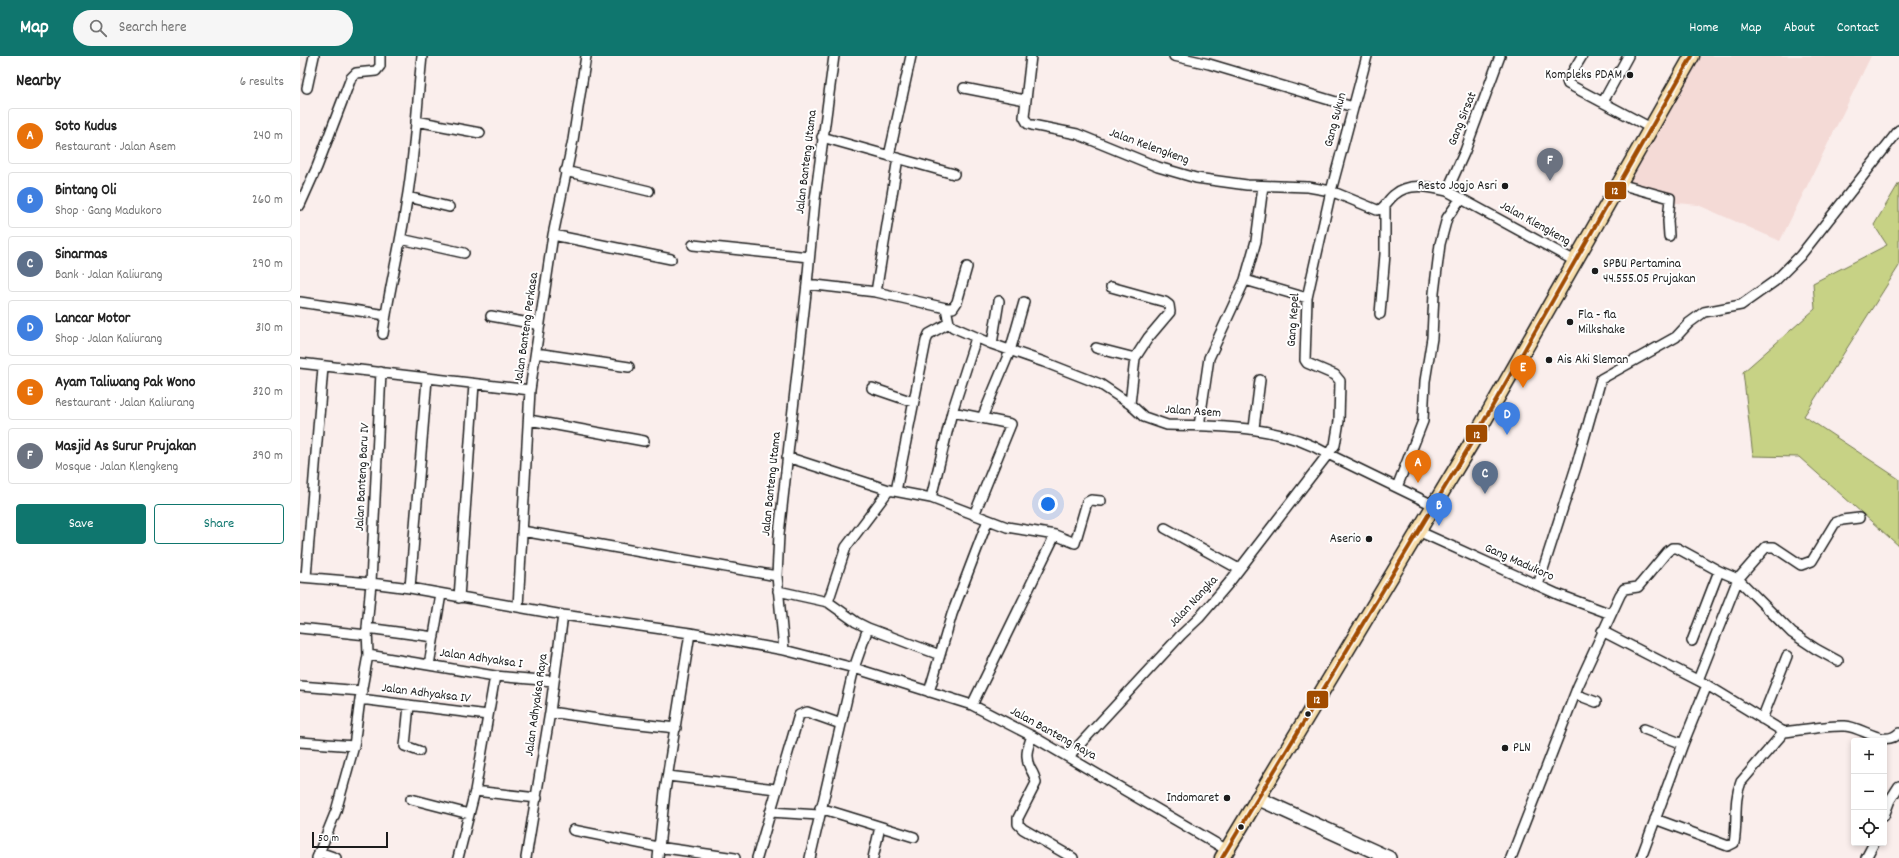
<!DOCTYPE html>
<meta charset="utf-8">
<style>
body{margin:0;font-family:Dekko,sans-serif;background:#f6f6f6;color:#222}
.controls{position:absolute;right:12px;bottom:12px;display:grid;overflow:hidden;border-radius:4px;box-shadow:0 2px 6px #0003}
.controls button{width:36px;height:36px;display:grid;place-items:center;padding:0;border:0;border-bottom:1px solid #e0e0e0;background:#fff;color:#222;font:20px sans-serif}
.scale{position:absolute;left:12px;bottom:10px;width:76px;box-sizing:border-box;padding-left:4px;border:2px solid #1c1c1c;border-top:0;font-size:11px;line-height:14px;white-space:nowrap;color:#1c1c1c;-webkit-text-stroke:3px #fff;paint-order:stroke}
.you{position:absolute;left:748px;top:448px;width:14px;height:14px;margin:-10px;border:3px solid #fff;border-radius:50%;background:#1a73e8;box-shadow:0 0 0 6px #1a73e833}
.badge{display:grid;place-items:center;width:26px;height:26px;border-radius:50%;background:#0f766e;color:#fff;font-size:13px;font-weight:700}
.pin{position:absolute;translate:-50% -33px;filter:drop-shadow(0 1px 2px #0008)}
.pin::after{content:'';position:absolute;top:21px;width:14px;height:12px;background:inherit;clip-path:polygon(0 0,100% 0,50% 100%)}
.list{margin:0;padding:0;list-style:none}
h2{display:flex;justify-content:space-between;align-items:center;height:52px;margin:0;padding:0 16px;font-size:17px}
h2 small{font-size:13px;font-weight:400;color:#767676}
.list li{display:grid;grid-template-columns:26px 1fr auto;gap:12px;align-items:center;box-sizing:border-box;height:56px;margin:0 8px 8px;padding:0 8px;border:1px solid #e0e0e0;border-radius:4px}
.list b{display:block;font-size:15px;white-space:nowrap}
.list p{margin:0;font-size:13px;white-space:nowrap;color:#767676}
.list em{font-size:13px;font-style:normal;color:#767676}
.actions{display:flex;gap:8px;padding:12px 16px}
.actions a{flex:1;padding:9px 0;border:1px solid #0f766e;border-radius:4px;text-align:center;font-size:14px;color:#0f766e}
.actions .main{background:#0f766e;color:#fff}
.icon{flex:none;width:22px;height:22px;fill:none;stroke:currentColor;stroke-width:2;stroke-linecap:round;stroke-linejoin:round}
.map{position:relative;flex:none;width:1599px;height:802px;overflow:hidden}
header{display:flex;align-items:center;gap:24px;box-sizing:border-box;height:56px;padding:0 20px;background:#0f766e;color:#fff}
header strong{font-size:19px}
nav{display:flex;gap:22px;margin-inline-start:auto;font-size:14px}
.search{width:280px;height:36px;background:#f6f6f6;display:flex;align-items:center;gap:10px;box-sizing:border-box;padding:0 14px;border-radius:22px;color:#767676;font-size:15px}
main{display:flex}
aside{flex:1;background:#fff}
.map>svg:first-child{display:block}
.built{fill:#f4dad6}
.green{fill:#c7d285;stroke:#727750}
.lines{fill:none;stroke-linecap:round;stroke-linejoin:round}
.street-casing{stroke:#1c1c1c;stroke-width:12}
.secondary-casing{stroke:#1c1c1c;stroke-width:16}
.primary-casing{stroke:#1c1c1c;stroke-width:17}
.street{stroke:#fff;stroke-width:9}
.secondary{stroke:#fff;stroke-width:13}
.primary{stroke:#f8deab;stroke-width:14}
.bus-1-casing{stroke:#fff;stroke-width:7}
.bus-1{stroke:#a14c00;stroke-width:4}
.poi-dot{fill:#1c1c1c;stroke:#fff;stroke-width:1.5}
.labels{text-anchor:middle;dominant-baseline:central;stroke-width:4;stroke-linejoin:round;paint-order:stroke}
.poi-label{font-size:13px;fill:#1c1c1c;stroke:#fff;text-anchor:end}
.street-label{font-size:13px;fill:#1c1c1c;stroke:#fff}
.line-badge{stroke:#fff;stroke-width:1.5}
.badge-label{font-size:11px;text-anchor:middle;font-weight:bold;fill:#fff}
</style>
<header>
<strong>Map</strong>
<div class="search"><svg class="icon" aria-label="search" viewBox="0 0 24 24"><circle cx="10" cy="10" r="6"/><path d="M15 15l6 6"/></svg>Search here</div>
<nav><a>Home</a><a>Map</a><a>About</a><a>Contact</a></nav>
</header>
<main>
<aside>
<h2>Nearby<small>6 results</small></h2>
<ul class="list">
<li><span class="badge" style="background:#e8710a">A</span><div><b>Soto Kudus</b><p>Restaurant · Jalan Asem</p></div><em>240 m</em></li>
<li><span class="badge" style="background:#3f7fe0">B</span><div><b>Bintang Oli</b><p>Shop · Gang Madukoro</p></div><em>260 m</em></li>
<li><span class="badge" style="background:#5c6f8a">C</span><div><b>Sinarmas</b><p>Bank · Jalan Kaliurang</p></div><em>290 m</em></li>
<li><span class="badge" style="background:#3f7fe0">D</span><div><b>Lancar Motor</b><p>Shop · Jalan Kaliurang</p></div><em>310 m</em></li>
<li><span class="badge" style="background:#e8710a">E</span><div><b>Ayam Taliwang Pak Wono</b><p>Restaurant · Jalan Kaliurang</p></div><em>320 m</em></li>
<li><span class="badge" style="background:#6b7280">F</span><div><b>Masjid As Surur Prujakan</b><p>Mosque · Jalan Klengkeng</p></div><em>390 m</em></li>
</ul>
<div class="actions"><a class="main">Save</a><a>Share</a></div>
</aside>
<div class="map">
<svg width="1599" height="802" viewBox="0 0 1599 802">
<rect width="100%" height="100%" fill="#faeeec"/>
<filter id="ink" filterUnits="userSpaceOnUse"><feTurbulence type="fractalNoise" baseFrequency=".025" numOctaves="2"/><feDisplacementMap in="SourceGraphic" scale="8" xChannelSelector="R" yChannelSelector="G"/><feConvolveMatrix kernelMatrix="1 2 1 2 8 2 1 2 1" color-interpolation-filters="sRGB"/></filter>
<g filter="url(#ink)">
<path class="built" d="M1396 0H1571L1480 185 1398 149 1367 146 1322 129Z"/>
<path class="green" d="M1599 127V210L1504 360 1599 423V490L1499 401 1453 400 1443 316 1515 253 1513 227 1587 189 1574 169Z"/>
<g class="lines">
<g class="street-casing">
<path id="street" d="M731 0 724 61 728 68 732 69 777 78 858 111 896 122 947 129 1008 131 1031 135 1077 154 1081 153C1086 149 1089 143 1094 139 1109 126 1129 131 1147 135L1275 205
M874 0 909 8 1053 51
M1282 0 1267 25 1268 28 1351 72
M7 32 14 0
M664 32 725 44
M1303 46 1328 0
M116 65 180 77
M522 81 654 118
M589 100 611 0
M265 115 349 135
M1319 128 1370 142 1368 165 1369 180
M1147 135 1165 95 1200 0
M108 141 149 151
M0 149 17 111 51 22 56 17 76 15 80 10V0
M253 179 371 203
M101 183 164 197
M393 189 509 201
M945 224 1007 242
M507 228 576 236 646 252H653L657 246 667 211
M811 231 865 246 869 249 870 256 848 282 835 302 830 348
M576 236 598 102
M0 246 86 259
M646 252 649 267 653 271 692 288 744 306 800 328 830 348 844 361 867 369C922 370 979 369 1028 398L1133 449
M1080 258 1085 198V150
M191 260 240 269
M83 278C89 233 101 188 107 143 115 96 117 48 122 0
M692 288 699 245
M796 292 835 302
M236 297 329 311
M0 307 230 334
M572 332 613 346
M652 356 711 368 674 459
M682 362 710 295 724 246
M229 364 344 385
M899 370 909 302 945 224 956 185 963 130
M954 372 960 324
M487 401 589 434 631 442 707 471 755 479 775 487 787 446 791 444 801 445
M1097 431 1123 365 1125 325 1132 282 1134 237 1140 188 1147 162 1161 142
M596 435 626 285 629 278 649 267
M631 442 652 356 676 282
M865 472 939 513
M222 475 477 520
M1118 475 1257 538 1311 558
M0 521 71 527 110 532 263 559 390 577 484 594
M6 521 23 311
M1238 529 1276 411 1301 323 1376 281 1389 267 1404 256 1441 249 1475 225 1500 200 1599 74
M110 532 127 323
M478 535 528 546 546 491 589 434
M159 542 174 328
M528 546 556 566 568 572 554 612 672 649 732 680 927 794
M218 551 230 334 253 179 273 84 286 0
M0 572 67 579
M67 572 134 581
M568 572 640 599
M1302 575 1407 629 1383 688 1341 802
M1392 585 1419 515
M68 599 195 620 253 625
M129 609 141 538
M1398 624 1438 523 1466 491H1474L1501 509 1512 505 1535 467 1542 464 1559 462
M1407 629 1484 676
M0 630 62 635
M629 636 652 558 688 464
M1275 638 1296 646
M60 643 188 659
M109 649 105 690 119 695
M672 649 755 479
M250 656 312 665 376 672
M1462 663 1487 600
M1344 673 1383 688
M732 680C728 691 724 700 730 712 733 717 735 720 736 727L718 762V768L723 773 773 802
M0 686 54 690
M768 701 881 579 899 562 928 528 1035 389 1039 365 1040 325 1035 319 1007 307 1005 304 1007 242 1031 135 1067 0
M368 720 476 733
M175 735 237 742
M111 743 169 758
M520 752 614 781
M470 756 519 759
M1584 760 1590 744 1599 730
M1355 763 1428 790 1434 787C1438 767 1433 745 1441 726L1484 676C1502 674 1528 669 1545 670 1563 671 1584 692 1599 677
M273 774 358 791 435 802
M19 796 36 802
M17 802 36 755 54 690 60 643 68 599 67 572 71 527 81 316
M158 802 175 735 195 620
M226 802 250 656 263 559
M358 802 365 735 390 577
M457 802 499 659 507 656 541 668
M510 802 554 612 484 594 477 520 479 478 507 228 515 143 534 0
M573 802 580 771
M1211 802 1278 630 1320 539 1324 533 1338 531 1367 496 1372 492H1377L1419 515 1438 523 1492 577 1516 593 1538 605
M1566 802 1574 787"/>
</g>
<g class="secondary-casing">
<path id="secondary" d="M957 742 1089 802"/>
</g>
<g class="primary-casing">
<path id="primary" d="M922 802 1172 386 1392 0"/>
</g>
<use href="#street" class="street"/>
<use href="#secondary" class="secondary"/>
<use href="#primary" class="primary"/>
<g class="bus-1-casing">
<path id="bus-1" d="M922 802 1172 386 1392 0"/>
</g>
<use href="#bus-1" class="bus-1"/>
</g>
</g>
<g class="poi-dot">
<circle cx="1330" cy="19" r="4"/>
<circle cx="1205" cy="130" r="4"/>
<circle cx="1295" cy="215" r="4"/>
<circle cx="1270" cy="266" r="4"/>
<circle cx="1249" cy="304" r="4"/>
<circle cx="1069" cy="483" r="4"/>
<circle cx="1008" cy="658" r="3.5"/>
<circle cx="1205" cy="692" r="4"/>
<circle cx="927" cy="742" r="4"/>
<circle cx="941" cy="771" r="3.5"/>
</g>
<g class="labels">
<g class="poi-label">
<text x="1322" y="19">Kompleks PDAM</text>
<text x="1197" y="130">Resto Jogjo Asri</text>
<text x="1303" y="208" text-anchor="start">SPBU Pertamina<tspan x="1303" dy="15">44.555.05 Prujakan</tspan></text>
<text x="1278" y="259" text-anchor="start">Fla - fla<tspan x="1278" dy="15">Milkshake</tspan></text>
<text x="1257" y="304" text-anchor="start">Ais Aki Sleman</text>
<text x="1061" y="483">Aserio</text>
<text x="1213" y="692" text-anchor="start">PLN</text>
<text x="919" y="742">Indomaret</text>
</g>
<g class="street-label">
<text transform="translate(1163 63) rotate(-68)">Gang Sirsat</text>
<text transform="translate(1036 64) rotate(-75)">Gang Sukun</text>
<text transform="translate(849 91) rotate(20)">Jalan Kelengkeng</text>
<text transform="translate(507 106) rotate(-83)">Jalan Banteng Utama</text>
<text transform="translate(1235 168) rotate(29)">Jalan Klengkeng</text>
<text transform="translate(994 264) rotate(-86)">Gang Kepel</text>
<text transform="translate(227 272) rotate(-82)">Jalan Banteng Perkasa</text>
<text transform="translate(893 356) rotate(4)">Jalan Asem</text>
<text transform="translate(63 421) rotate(-87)">Jalan Banteng Baru IV</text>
<text transform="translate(472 428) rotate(-84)">Jalan Banteng Utama</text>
<text transform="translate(1219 507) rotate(24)">Gang Madukoro</text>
<text transform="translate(894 546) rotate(-47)">Jalan Nangka</text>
<text transform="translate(181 603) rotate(8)">Jalan Adhyaksa I</text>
<text transform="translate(126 638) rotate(7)">Jalan Adhyaksa IV</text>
<text transform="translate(237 649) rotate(-82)">Jalan Adhyaksa Raya</text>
<text transform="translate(753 678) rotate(29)">Jalan Banteng Raya</text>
</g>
</g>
<g class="line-badge">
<rect x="1304" y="125" width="23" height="19" rx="4" fill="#a14c00"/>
<rect x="1165" y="368" width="23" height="19" rx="4" fill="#a14c00"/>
<rect x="1006" y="634" width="23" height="19" rx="4" fill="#a14c00"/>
</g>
<g class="badge-label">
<text x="1315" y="138">12</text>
<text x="1177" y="382">12</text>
<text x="1017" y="647">12</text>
</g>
</svg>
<div class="controls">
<button>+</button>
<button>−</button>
<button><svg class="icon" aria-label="locate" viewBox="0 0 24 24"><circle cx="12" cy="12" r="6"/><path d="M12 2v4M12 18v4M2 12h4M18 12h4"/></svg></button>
</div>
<div class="scale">50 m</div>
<div class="you"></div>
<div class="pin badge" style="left:1118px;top:427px;background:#e8710a">A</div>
<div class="pin badge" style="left:1139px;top:470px;background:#3f7fe0">B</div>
<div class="pin badge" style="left:1185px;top:438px;background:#5c6f8a">C</div>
<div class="pin badge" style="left:1207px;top:379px;background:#3f7fe0">D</div>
<div class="pin badge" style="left:1223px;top:332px;background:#e8710a">E</div>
<div class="pin badge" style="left:1250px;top:125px;background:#6b7280">F</div>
</div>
</main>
